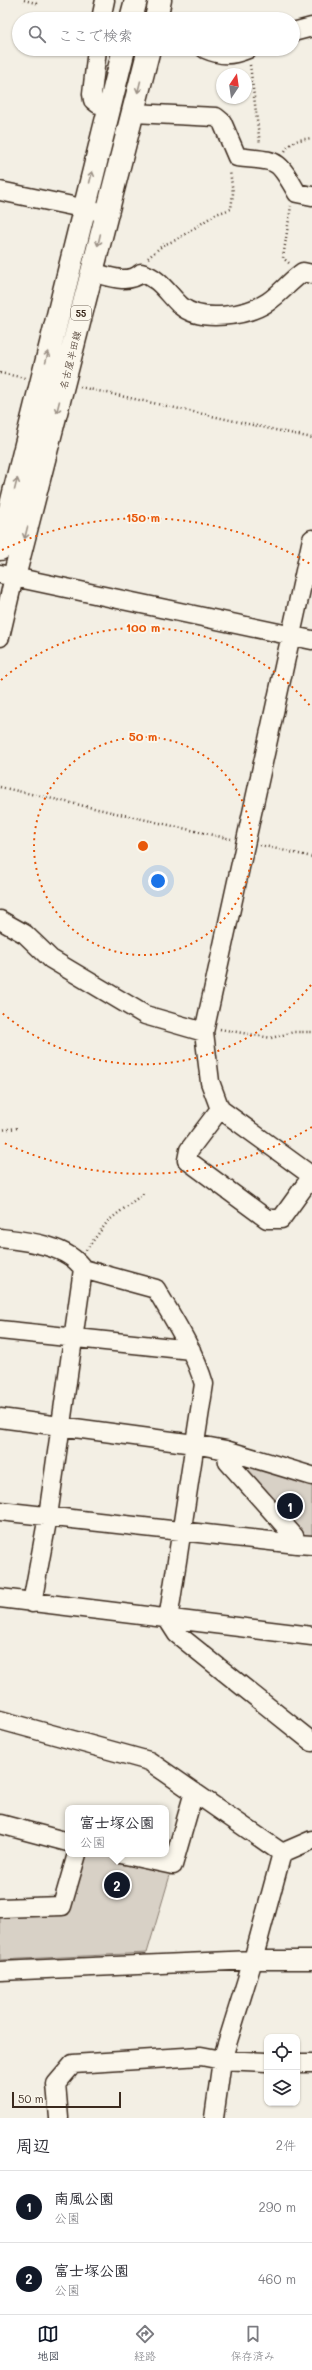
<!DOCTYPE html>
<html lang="ja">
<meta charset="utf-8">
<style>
body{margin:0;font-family:Mali,"Klee One",sans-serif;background:#f7f7f7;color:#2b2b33}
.controls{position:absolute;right:12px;bottom:12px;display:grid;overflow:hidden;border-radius:8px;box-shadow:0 1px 3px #0004}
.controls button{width:36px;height:36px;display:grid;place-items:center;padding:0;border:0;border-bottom:1px solid #e1e1e2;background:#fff;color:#2b2b33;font:20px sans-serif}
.compass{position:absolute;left:216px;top:68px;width:36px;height:36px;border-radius:50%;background:#fff;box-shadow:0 1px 3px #0004;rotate:13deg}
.scale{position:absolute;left:12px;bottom:10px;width:109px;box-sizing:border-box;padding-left:4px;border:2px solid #3b2a1e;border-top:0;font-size:11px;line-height:14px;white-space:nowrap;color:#3b2a1e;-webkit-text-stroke:3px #fbf7ec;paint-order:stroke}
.you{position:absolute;left:158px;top:881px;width:14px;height:14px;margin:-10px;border:3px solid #fff;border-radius:50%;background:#1a73e8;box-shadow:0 0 0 6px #1a73e833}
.badge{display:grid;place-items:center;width:26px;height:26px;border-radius:50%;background:#111827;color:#fff;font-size:13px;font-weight:700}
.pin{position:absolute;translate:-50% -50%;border:2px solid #fff;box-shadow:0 1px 4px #0006}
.popup{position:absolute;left:65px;top:1805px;width:104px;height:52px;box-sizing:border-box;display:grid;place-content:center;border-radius:8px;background:#fff;filter:drop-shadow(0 1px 3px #0005);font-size:13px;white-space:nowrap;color:#7c7c81}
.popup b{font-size:15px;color:#2b2b33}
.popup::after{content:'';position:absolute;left:50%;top:100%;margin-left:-8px;border:8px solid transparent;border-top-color:#fff}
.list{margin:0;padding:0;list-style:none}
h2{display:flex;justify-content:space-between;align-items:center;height:52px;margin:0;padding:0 16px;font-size:17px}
h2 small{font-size:13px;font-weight:400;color:#7c7c81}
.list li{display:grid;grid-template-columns:26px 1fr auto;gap:12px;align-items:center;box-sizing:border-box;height:72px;padding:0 16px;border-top:1px solid #e1e1e2}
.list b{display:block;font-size:15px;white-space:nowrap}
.list p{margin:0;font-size:13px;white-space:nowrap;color:#7c7c81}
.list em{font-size:13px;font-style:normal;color:#7c7c81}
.icon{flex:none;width:22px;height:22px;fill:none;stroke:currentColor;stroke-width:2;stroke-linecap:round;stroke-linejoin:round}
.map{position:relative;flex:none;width:312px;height:2118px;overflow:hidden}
.search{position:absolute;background:#fff;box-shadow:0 1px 3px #0004;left:12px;right:12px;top:12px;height:44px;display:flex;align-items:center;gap:10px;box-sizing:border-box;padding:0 14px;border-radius:22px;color:#7c7c81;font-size:15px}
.sheet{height:196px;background:#fff}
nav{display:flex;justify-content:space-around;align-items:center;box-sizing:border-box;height:56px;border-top:1px solid #e1e1e2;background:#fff;font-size:11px;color:#7c7c81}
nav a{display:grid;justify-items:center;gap:2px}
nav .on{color:#111827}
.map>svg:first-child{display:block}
.green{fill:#d8d1c6;stroke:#8a7e72}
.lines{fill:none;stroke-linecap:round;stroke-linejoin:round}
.minor-casing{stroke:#3b2a1e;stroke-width:21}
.major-casing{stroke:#3b2a1e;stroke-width:25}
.path{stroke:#3b2a1e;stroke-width:2.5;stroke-dasharray:1 3;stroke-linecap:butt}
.minor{stroke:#fbf7ec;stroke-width:18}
.major{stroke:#fbf7ec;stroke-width:22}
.oneway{stroke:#9b9085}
.ring{fill:none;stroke:#e8590c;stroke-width:2;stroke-dasharray:2 4}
.labels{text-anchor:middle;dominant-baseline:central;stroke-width:4;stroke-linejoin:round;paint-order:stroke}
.shield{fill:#fbf7ec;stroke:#75685c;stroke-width:1}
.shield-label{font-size:9px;font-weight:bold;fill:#3b2a1e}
.street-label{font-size:10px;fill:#3b2a1e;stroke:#fbf7ec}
.centre{fill:#e8590c;stroke:#fbf7ec;stroke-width:2}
.ring-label{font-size:12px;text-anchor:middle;font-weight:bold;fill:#e8590c;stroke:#fbf7ec;stroke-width:4;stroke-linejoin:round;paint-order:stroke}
</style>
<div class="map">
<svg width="312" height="2118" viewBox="0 0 312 2118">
<rect width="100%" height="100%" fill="#f3efe4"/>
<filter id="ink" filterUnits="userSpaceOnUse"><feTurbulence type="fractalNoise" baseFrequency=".025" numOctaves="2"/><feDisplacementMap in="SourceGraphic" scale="8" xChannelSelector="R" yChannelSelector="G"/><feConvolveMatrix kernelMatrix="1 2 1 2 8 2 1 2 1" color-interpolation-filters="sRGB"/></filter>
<g filter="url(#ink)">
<path class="green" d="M226 1450 312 1476V1545L297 1544Z
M77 1854H121L173 1865 147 1953 0 1960V1908L62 1906Z"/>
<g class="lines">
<g class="minor-casing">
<path id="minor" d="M101 19 105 0
M293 32 312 27
M97 49 92 94 93 100 98 104 109 106
M205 49C221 56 231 56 248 49
M133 113 216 117 222 122 237 157C278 162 276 156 297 193L312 196
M0 191 106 213
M92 272C108 276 128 285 141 273 159 277 168 294 181 306 201 323 247 316 268 302 281 293 290 281 303 272L312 274
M312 539 204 1032 210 1082 220 1109 312 1176
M0 574 312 640
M0 637 14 577
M0 920 25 934 51 959 145 1015 204 1032
M220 1109 189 1150 187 1160 267 1219H281L312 1176
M0 1238C26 1241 68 1245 83 1269L156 1289C174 1320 194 1350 204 1384L168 1620 177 1634 312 1742
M0 1330 191 1350
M0 1418 194 1444 226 1450 312 1476
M226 1450 228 1462 294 1536 297 1544 312 1545
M0 1511 297 1544
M0 1598 312 1636
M32 1603 48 1516 83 1269
M0 1720 149 1761 282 1853 312 1840
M0 1824 68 1842
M121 1854 173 1865 194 1792
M0 1908 62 1906 77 1854
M0 1971 253 1960H312
M297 2063H312
M59 2118 56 2084 73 2064 201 2056 222 2060 267 2062
M214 2118 222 2060 253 1960 282 1853"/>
</g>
<g class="major-casing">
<path id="major" d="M131 19 136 0
M156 19 160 0
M0 549 124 49
M14 577 149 49"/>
</g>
<path class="path" d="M24 0 36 3 38 0
M250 65 260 144
M285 151C293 139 299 140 312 138
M148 258 163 245 176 240 216 214 231 209 233 193 230 171
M289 263 283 258 291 206
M0 373 25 378
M80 387 312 438
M0 787 231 839
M260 845 312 857
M220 1029 271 1038 294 1032H312
M0 1130 18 1128
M86 1250 108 1221 144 1193"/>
<use href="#minor" class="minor"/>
<use href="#major" class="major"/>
</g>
<defs><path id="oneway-shaft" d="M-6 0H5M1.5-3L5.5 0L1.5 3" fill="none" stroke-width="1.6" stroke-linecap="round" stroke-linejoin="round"/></defs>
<g class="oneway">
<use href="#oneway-shaft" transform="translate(139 87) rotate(104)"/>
<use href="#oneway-shaft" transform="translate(91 177) rotate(-76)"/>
<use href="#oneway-shaft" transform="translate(99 240) rotate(103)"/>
<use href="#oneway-shaft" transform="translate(47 357) rotate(-76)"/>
<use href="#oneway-shaft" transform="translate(58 407) rotate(104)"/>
<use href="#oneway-shaft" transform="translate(16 484) rotate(-76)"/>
<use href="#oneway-shaft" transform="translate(26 533) rotate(104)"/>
</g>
</g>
<g class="ring">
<circle cx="143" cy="846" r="109"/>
<path d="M311 985A218 218 0 0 1 1 1012M1 680A218 218 0 0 1 311 707"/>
<path d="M312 1127A328 328 0 0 1 2 1142M2 550A328 328 0 0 1 312 565"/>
</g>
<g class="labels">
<rect class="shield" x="71" y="306" width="20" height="14" rx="3"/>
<g class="shield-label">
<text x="81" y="313">55</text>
</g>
<g class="street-label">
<text transform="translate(70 360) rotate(-76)">名古屋半田線</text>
</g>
</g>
<circle cx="143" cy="846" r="6" class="centre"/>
<g class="ring-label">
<text x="143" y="522">150 m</text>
<text x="143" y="632">100 m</text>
<text x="143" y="741">50 m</text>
</g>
</svg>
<div class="controls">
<button><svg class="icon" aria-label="locate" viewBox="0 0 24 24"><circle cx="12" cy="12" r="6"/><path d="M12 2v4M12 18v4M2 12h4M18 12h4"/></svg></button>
<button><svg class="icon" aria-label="layers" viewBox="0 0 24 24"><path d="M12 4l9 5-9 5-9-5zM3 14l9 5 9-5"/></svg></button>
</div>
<svg class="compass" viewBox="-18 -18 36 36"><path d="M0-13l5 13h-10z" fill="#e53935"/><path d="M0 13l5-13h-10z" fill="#7c7c81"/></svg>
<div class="scale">50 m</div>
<div class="you"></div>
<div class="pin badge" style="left:290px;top:1506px">1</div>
<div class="pin badge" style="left:117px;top:1885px">2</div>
<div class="popup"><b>富士塚公園</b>公園</div>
<div class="search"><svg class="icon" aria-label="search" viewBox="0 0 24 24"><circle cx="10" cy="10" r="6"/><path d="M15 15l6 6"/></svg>ここで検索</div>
</div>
<section class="sheet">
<h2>周辺<small>2件</small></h2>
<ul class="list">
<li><span class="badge">1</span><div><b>南風公園</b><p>公園</p></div><em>290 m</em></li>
<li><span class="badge">2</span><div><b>富士塚公園</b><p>公園</p></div><em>460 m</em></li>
</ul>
</section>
<nav>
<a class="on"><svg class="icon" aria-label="map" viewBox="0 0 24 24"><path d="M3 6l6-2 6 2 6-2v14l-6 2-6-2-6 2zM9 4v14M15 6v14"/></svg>地図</a>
<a><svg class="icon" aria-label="directions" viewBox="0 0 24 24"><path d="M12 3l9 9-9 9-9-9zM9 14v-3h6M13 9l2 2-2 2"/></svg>経路</a>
<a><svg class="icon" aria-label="saved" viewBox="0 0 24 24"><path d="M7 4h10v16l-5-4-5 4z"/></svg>保存済み</a>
</nav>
